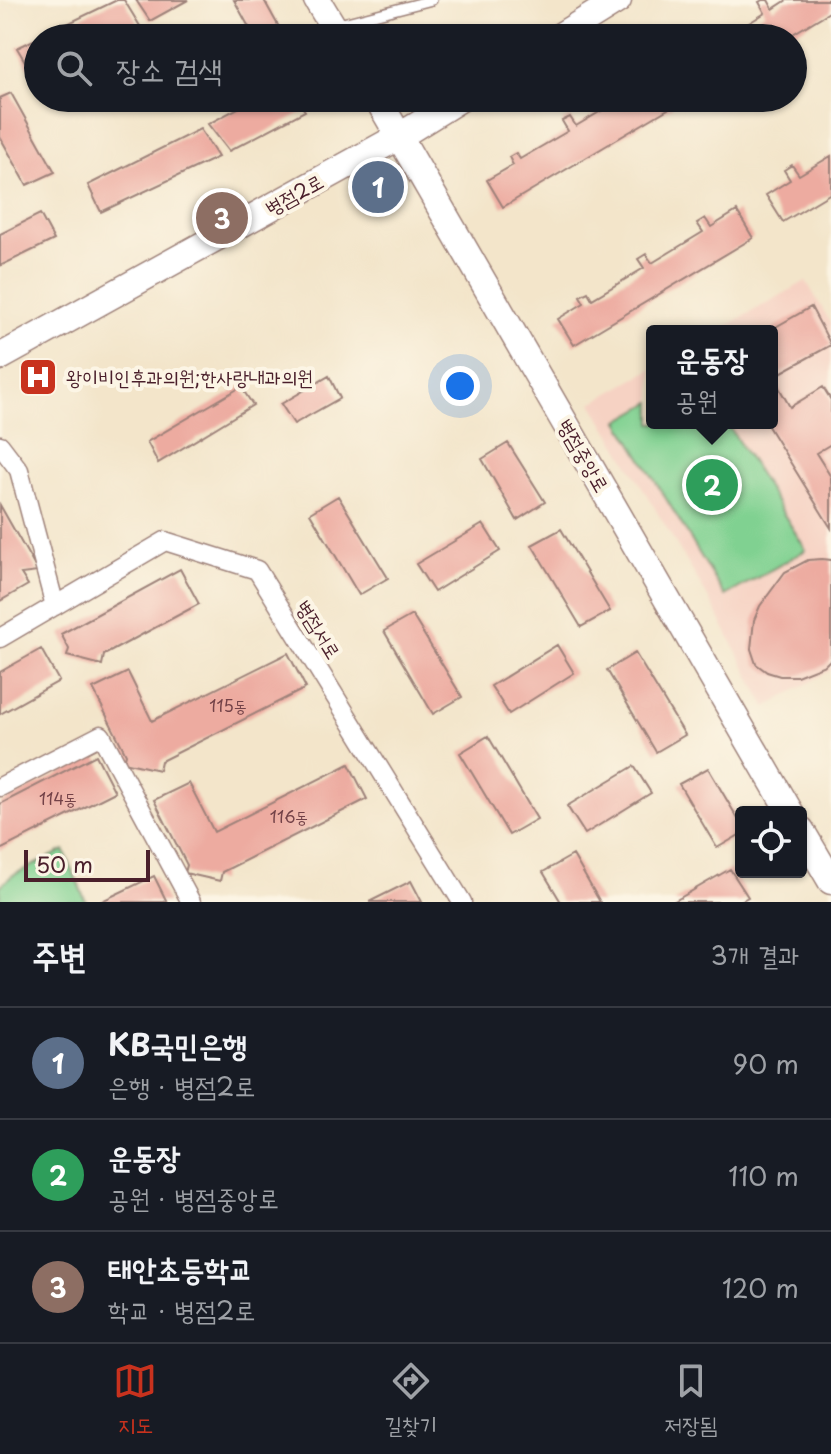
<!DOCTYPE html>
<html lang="ko">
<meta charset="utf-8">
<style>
body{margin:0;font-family:"Playpen Sans","Poor Story",sans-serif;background:#20242c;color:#f1f3f6}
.controls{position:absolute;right:24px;bottom:24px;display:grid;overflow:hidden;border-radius:8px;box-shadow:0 2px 6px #0004}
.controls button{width:72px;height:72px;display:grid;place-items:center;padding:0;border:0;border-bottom:2px solid #363941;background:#171b24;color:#f1f3f6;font:40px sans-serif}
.scale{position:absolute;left:24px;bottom:20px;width:126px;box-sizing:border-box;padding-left:8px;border:4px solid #4a1f2b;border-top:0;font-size:22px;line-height:28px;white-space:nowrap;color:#4a1f2b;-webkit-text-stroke:6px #fcf5e5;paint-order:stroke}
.you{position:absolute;left:460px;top:386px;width:28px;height:28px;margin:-20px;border:6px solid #fff;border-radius:50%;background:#1a73e8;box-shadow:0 0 0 12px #1a73e833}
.badge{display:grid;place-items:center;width:52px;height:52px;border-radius:50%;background:#c8321e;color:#fff;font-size:26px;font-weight:700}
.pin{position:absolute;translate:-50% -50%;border:4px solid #fff;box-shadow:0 2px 8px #0006}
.popup{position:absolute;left:646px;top:325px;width:132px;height:104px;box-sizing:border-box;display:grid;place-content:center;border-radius:8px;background:#171b24;filter:drop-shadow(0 2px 6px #0005);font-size:26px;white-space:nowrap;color:#9ea1a6}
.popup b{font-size:30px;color:#f1f3f6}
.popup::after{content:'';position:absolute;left:50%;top:100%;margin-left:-16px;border:16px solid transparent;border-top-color:#171b24}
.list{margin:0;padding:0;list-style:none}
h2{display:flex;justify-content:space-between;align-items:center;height:104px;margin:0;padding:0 32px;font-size:34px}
h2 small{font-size:26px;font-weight:400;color:#9ea1a6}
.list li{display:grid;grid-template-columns:52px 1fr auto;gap:24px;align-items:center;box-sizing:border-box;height:112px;padding:0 32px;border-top:2px solid #363941}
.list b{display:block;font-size:30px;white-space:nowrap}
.list p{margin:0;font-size:26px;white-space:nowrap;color:#9ea1a6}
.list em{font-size:26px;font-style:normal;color:#9ea1a6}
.icon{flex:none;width:44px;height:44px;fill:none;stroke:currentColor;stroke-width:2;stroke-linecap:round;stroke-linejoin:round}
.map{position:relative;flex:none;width:831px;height:902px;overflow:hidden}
.search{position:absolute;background:#171b24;box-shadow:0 2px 6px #0004;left:24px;right:24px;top:24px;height:88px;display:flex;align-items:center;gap:20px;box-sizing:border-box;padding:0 28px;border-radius:44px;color:#9ea1a6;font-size:30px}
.sheet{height:440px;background:#171b24}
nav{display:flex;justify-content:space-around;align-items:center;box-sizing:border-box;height:112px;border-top:2px solid #363941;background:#171b24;font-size:22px;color:#9ea1a6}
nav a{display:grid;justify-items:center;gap:4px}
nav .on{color:#c8321e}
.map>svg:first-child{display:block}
.built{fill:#f6d2c3}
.green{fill:#80d191;stroke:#65785e;stroke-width:2}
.building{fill:#edaba0}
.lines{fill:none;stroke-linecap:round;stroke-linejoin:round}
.lane-casing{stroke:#9e827a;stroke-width:12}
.street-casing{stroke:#9e827a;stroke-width:21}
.secondary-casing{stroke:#9e827a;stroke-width:29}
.lane{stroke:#fff;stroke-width:9}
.street{stroke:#fff;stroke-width:18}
.secondary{stroke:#fff;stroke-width:26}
.labels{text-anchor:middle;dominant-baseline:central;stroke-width:8;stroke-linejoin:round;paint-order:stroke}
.number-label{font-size:16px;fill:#734248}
.street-label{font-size:20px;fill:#4a1f2b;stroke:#fcf5e5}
.poi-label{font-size:20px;fill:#4a1f2b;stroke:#fcf5e5;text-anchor:start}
</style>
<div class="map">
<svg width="831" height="902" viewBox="0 0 831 902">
<rect width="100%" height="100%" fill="#fcf5e5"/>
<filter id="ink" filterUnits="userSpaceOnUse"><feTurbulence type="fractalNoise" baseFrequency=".0125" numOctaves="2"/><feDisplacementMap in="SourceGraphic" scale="16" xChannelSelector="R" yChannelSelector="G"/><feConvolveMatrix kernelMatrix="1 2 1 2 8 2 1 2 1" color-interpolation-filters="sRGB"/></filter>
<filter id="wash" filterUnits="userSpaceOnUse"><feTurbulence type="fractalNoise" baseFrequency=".006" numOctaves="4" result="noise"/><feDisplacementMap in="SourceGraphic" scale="32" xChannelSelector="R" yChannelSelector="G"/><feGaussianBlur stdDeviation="1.8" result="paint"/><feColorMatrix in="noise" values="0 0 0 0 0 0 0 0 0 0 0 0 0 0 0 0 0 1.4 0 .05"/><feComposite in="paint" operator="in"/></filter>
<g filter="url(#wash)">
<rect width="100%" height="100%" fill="#f3e5ca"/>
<path class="built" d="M806 281 831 323V670L766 707 712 604 592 403 652 369V423H772V331H718Z"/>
<path class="green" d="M652 402V423H727L806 550 725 596 619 421Z
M64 850 86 902H0V886L13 875Z"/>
<g id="blocks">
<path class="building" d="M117 0H124L140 26 113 38H38V72L33 75 17 48Z
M136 0H188L150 21Z
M234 0H264L285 38H255Z
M763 0H768L773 9 787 0H831V11L786 38H725L765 13 759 2Z
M11 93 55 172 27 185 0 137V98Z
M257 98H296L305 111 229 151 208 124Z
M623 98H668L673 106 503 207 487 180 513 165 509 157 516 153 520 159 568 131 562 121 570 117 576 126Z
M200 129 218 157 101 212 88 185Z
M831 156V193L783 222 766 195 790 180 784 170 792 165 799 175Z
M737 211 753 238 574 345 558 319 584 303 580 296 588 292 592 299 644 268 638 259 646 254 652 263 703 232 697 223 705 218 711 227Z
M40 214 54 240 0 266V234Z
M811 307 831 345 773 377 790 407 823 387 831 400V444L816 453 831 477V528L766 423H772V329Z
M329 376 340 398 294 424 281 404Z
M241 387 253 405 158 463 147 442Z
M508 443 545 502 517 520 482 459Z
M338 496 388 578 359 595 310 513Z
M0 505 38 572 21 574 28 585 0 601Z
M483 524 500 551 434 592 416 564Z
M561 529 610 611 581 627 532 545Z
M822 559 831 560V659L825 665 797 676H780L767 672 756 664 751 649 754 620 760 606 785 572 808 560Z
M180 569 199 604 104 655 102 665 67 656 69 649 61 634Z
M412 615 462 697 433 714 384 631Z
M557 645 574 673 509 714 491 686Z
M41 649 59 681 0 714V672Z
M288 653 306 688 161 761 159 770 124 762 126 754 93 689 128 672 152 721Z
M635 653 685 735 656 752 607 670Z
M488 736 537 819 509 835 460 753Z
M96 755 115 792 0 850V804Z
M349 764 367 799 222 872 220 881 185 873 187 865 154 800 189 783 214 832Z
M634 766 651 793 585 834 567 806Z
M708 768 741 824V834L717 848 679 784Z
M573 855 600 902H561L543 872Z
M730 869 748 897 739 902H673Z
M154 876 167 902H100Z
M411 881 422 902H369Z"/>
</g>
</g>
<g filter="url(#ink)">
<use href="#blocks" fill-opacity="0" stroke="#9e827a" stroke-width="2"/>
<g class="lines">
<g class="lane-casing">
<path id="lane" d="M335 25 432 0"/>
</g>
<g class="street-casing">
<path id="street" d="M0 445 19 470 55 606
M0 638 165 541 257 570 462 902
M0 787 101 735 191 902"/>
</g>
<g class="secondary-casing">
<path id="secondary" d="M317 0 340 38
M557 38 618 0
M377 98 790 812
M0 357 400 136 461 98
M801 830 831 881"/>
</g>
<use href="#lane" class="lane"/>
<use href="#street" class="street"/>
<use href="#secondary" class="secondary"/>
</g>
</g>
<defs>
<g id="hospital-square" transform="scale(2)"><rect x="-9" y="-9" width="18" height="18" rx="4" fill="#c8321e" stroke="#fcf5e5"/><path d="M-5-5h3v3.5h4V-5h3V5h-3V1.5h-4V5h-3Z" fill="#fff"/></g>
</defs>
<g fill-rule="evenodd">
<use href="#hospital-square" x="38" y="377"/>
</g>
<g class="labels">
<g class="number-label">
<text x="228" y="705">115동</text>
<text x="58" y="798">114동</text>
<text x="289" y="816">116동</text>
</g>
<g class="street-label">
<text transform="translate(294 194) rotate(-29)">병점2로</text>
<text transform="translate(584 455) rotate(60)">병점중앙로</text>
<text transform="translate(319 629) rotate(58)">병점서로</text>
</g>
<g class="poi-label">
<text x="66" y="377">왕이비인후과의원;한사랑내과의원</text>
</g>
</g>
</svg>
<div class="controls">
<button><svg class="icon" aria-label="locate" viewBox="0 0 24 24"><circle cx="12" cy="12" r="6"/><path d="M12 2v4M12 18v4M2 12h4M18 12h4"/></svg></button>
</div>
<div class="scale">50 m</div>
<div class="you"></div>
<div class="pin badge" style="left:378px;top:187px;background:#5c6f8a">1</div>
<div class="pin badge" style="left:712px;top:485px;background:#2e9e5b">2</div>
<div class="popup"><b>운동장</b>공원</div>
<div class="pin badge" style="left:222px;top:218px;background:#8d6e63">3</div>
<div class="search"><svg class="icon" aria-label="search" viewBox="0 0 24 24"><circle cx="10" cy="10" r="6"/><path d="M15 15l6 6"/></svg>장소 검색</div>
</div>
<section class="sheet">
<h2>주변<small>3개 결과</small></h2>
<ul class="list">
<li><span class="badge" style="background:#5c6f8a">1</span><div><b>KB국민은행</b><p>은행 · 병점2로</p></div><em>90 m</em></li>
<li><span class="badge" style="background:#2e9e5b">2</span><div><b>운동장</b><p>공원 · 병점중앙로</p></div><em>110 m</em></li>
<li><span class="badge" style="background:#8d6e63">3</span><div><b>태안초등학교</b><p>학교 · 병점2로</p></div><em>120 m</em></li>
</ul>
</section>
<nav>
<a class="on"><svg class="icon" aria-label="map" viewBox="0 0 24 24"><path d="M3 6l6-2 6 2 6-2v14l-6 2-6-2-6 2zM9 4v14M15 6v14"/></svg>지도</a>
<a><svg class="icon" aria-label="directions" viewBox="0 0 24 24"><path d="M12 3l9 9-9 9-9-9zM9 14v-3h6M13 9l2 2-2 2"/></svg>길찾기</a>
<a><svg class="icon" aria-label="saved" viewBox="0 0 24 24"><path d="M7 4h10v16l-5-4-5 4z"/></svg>저장됨</a>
</nav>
